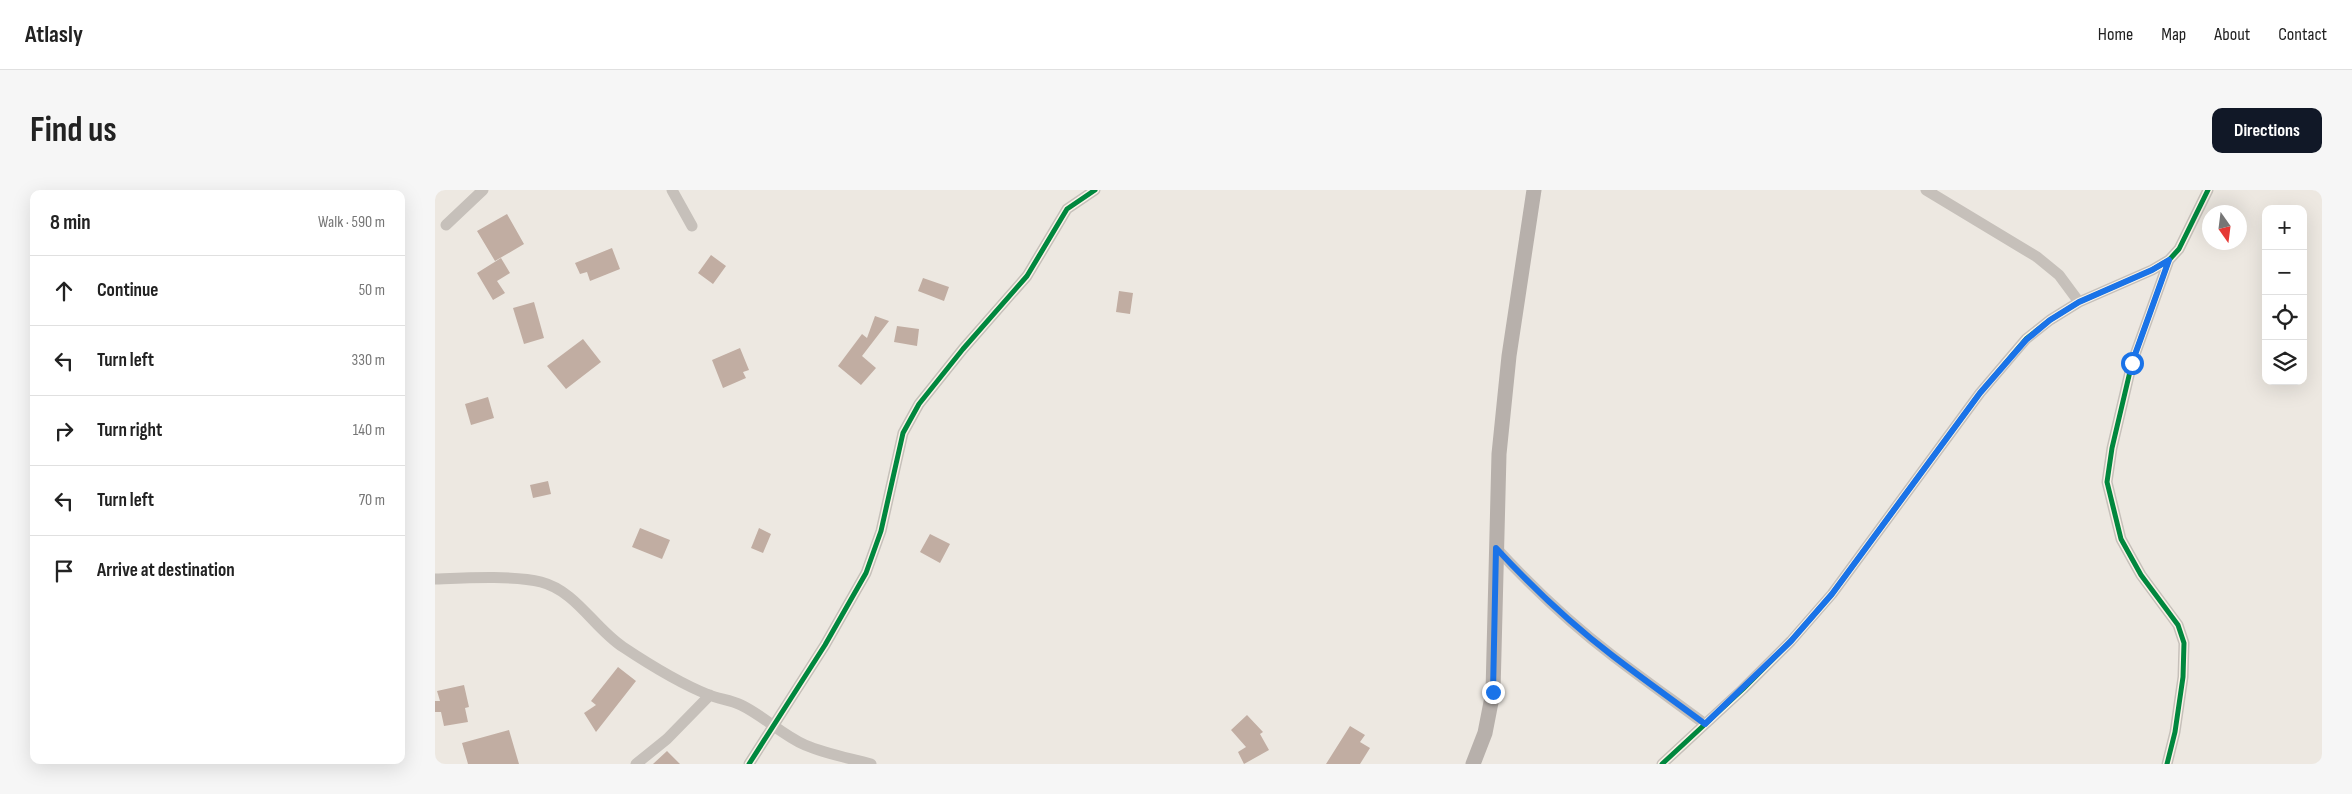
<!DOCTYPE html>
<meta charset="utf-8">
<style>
body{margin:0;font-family:"Sofia Sans Condensed",sans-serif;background:#f6f6f6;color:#222}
.controls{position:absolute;right:15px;top:15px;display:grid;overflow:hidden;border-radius:10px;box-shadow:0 5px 20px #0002}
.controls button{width:45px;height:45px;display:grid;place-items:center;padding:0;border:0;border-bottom:1px solid #e0e0e0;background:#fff;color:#222;font:25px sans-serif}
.compass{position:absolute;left:1767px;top:15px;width:45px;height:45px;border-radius:50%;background:#fff;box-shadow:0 5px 20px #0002;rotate:166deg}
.stop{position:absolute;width:15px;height:15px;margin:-11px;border:4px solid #1a73e8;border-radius:50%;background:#fff}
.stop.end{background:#1a73e8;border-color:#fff;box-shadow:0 1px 5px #0008}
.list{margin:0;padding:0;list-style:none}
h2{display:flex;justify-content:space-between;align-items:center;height:65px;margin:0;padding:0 20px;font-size:21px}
h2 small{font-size:16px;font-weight:400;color:#767676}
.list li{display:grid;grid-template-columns:32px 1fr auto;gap:15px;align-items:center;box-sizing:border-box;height:70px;padding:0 20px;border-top:1px solid #e0e0e0}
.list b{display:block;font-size:19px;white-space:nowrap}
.list em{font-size:16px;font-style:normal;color:#767676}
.icon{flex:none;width:28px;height:28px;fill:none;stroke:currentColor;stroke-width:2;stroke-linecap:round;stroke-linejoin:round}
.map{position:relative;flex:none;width:1887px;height:574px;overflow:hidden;border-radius:10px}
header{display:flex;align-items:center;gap:30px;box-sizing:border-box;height:70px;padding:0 25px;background:#fff;border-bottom:1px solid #e0e0e0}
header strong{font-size:24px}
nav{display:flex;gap:28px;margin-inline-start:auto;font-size:18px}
.intro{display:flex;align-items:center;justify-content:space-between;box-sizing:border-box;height:120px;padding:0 30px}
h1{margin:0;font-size:35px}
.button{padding:12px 22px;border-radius:10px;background:#111827;color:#fff;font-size:18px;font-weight:700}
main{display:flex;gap:30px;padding:0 30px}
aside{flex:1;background:#fff;border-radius:10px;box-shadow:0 5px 20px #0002}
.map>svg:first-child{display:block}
.building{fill:#c1ada2}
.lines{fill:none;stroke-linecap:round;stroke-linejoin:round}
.street{stroke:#c6c0ba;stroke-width:11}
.secondary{stroke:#b7b0ab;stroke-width:15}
.cycleway-casing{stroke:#faf3e8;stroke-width:8}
.cycleway{stroke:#00873e;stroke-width:5}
.route{stroke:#1a73e8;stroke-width:6}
</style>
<header>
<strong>Atlasly</strong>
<nav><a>Home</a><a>Map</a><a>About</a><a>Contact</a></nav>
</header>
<div class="intro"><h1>Find us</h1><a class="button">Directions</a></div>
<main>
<aside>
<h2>8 min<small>Walk · 590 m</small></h2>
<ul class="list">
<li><svg class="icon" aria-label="ahead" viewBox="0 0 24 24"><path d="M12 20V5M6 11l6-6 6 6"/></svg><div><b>Continue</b></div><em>50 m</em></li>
<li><svg class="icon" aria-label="left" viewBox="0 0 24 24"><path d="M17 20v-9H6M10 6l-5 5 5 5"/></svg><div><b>Turn left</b></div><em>330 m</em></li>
<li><svg class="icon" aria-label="right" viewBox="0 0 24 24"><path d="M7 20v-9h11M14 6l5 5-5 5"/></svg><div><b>Turn right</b></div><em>140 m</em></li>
<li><svg class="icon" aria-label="left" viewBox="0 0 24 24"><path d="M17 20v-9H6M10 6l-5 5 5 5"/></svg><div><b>Turn left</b></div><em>70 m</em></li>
<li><svg class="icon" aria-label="arrive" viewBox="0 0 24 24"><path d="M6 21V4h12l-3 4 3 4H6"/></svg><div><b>Arrive at destination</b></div></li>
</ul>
</aside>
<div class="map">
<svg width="1887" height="574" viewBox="0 0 1887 574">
<rect width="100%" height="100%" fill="#ede8e1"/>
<path class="building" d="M72 24 89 54 60 71 42 41Z
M177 58 185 79 155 91 152 82 145 84 140 73Z
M276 65 291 76 278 94 263 83Z
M66 68 75 83 62 91 70 103 58 110 42 83Z
M488 88 514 97 509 111 483 101Z
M684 101 698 103 695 124 681 122Z
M99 112 109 148 89 154 78 118Z
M440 126 454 131 427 166 441 178 426 195 403 176 427 144 432 148Z
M462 136 484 139 482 156 459 152Z
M148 149 166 172 131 199 112 176Z
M305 158 314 180 308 182 311 188 288 198 277 170Z
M53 207 59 228 36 235 30 214Z
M113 291 116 304 98 308 95 295Z
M205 338 235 350 227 369 197 357Z
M324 338 336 344 328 363 316 358Z
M495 344 515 354 505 373 485 362Z
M183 477 201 491 161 542 149 523 161 515 156 511Z
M29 495 34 517 30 518 33 532 9 536 6 522H0V511H5L2 501Z
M812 525 828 542 825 544 834 560 809 574 803 562 811 557 796 540Z
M915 536 930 545 925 552 935 558 925 574H891Z
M74 540 84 574H33L27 553Z
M232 561 245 574H218Z"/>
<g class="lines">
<path class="street" d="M237 0 257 36
M1491 0 1602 67 1624 85 1644 112
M11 35 48 0
M1061 358C1097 397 1136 434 1178 466 1208 489 1239 511 1270 534
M0 389C27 388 80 385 106 392 141 401 159 438 188 457 215 475 244 493 274 505 284 509 296 510 306 515 329 526 347 545 370 555 391 564 414 568 436 574
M201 574 232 549 275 505
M314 574 390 455 431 383 446 341 468 243 484 214 528 159 592 86 632 19 660 0
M1227 574 1308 499 1356 451 1397 404 1545 203 1591 149 1615 130 1644 112 1717 80 1734 70 1744 59 1773 0
M1732 574 1740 542 1748 487 1749 453 1743 435 1706 385 1686 349 1672 292 1677 258 1697 173 1734 70"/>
<path class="secondary" d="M1038 574 1050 543 1058 502 1064 264 1074 166 1099 0"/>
<g class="cycleway-casing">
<path id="cycleway" d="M314 574 390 455 431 383 446 341 468 243 484 214 528 159 592 86 632 19 660 0
M1227 574 1308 499 1356 451 1397 404 1545 203 1591 149 1615 130 1644 112 1717 80 1734 70 1744 59 1773 0
M1732 574 1740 542 1748 487 1749 453 1743 435 1706 385 1686 349 1672 292 1677 258 1697 173 1734 70"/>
</g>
<use href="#cycleway" class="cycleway"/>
</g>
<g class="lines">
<path class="route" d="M1058 502 1061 358C1097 397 1136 434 1178 466 1208 489 1239 511 1270 534L1356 451 1397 404 1545 203 1591 150 1615 130 1644 112 1717 80 1734 70 1697 173"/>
</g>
</svg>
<div class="controls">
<button>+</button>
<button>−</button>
<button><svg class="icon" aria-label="locate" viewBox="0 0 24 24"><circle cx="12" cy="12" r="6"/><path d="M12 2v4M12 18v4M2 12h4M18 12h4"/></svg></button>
<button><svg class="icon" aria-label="layers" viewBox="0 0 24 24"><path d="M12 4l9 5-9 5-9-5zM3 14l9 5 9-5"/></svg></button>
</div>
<svg class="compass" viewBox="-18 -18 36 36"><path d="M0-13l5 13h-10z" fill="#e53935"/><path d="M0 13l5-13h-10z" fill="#767676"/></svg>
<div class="stop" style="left:1697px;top:173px"></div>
<div class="stop end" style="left:1058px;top:502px"></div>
</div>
</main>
